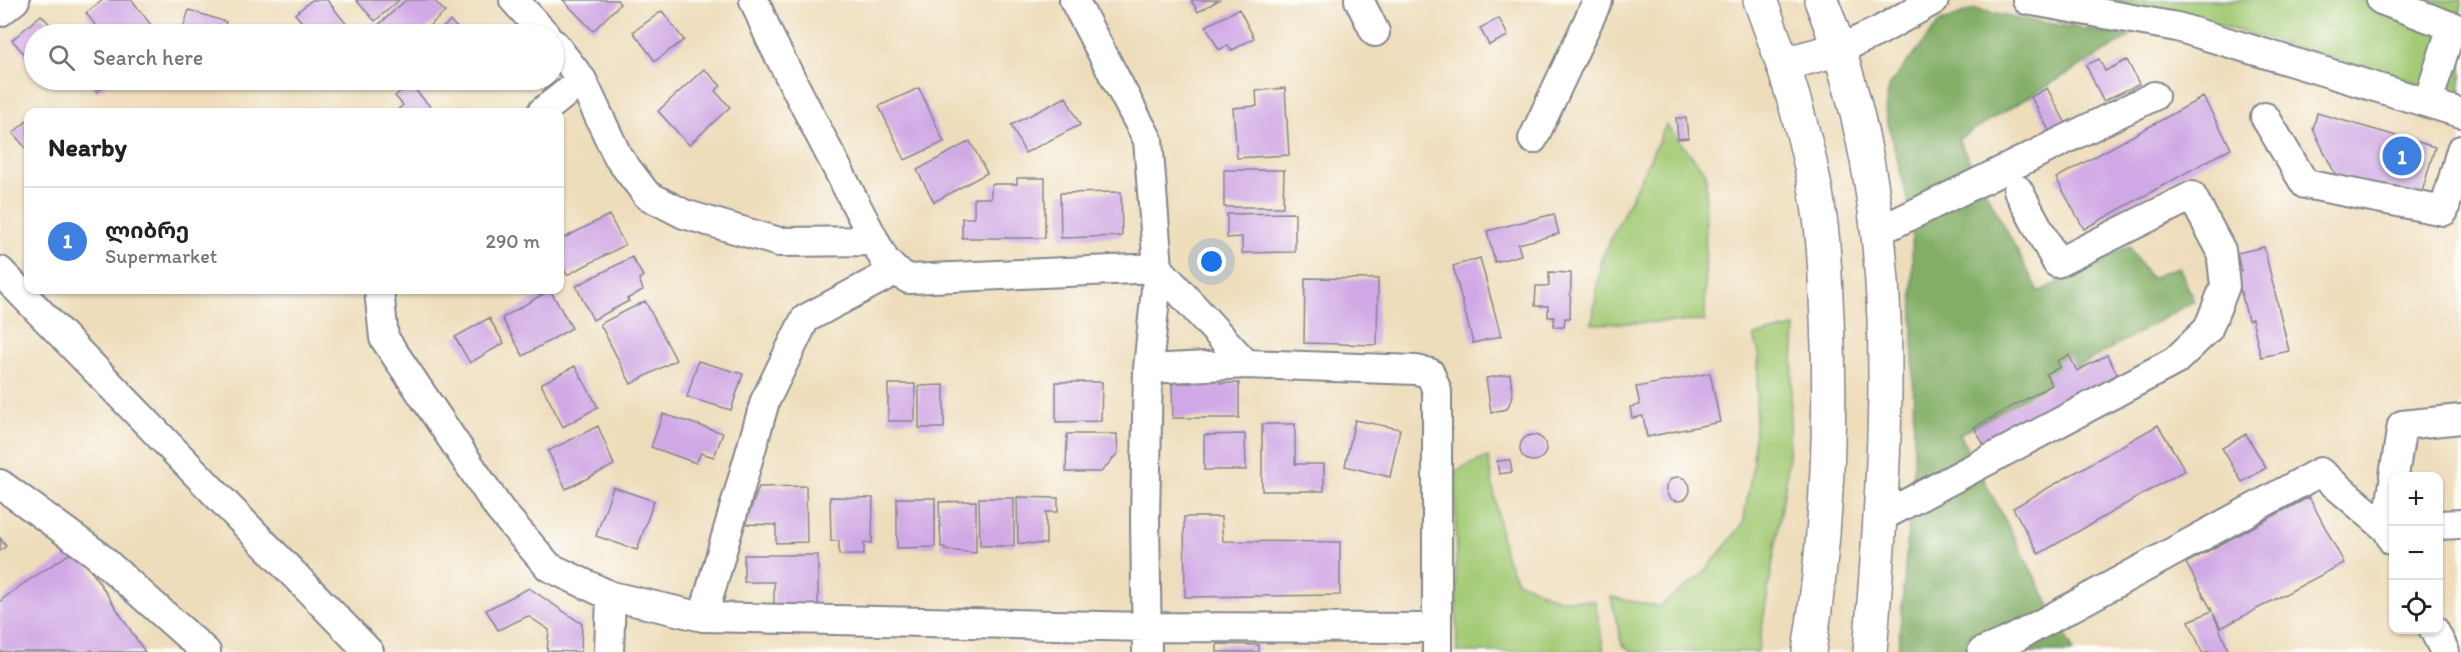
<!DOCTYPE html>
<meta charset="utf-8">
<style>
body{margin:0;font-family:Itim,"Noto Sans Georgian",sans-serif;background:#f2f2f2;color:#222}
.controls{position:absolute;right:18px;bottom:18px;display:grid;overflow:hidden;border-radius:12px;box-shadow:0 2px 4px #0004}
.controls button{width:54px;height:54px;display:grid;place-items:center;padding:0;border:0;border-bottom:2px solid #e0e0e0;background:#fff;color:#222;font:30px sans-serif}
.you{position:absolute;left:1212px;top:262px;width:21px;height:21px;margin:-15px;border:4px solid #fff;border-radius:50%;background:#1a73e8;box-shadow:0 0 0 9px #1a73e833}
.badge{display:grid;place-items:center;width:39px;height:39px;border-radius:50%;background:#1f6fb2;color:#fff;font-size:20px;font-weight:700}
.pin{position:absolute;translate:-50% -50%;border:3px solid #fff;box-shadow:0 2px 6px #0006}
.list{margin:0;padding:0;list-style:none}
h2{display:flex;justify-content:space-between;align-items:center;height:78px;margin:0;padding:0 24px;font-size:26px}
h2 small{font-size:20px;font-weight:400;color:#767676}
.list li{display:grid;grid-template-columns:39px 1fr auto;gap:18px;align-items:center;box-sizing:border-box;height:108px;padding:0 24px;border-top:2px solid #e0e0e0}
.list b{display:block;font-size:22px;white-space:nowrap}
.list p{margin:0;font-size:20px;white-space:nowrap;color:#767676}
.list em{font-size:20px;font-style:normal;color:#767676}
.icon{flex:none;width:33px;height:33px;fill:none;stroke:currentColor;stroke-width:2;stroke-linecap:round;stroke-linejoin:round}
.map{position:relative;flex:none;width:2461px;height:652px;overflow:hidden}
.search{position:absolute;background:#fff;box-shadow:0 2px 4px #0004;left:24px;top:24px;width:540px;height:66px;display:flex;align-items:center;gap:15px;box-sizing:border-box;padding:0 21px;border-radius:33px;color:#767676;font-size:22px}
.panel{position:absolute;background:#fff;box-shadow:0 2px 4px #0004;left:24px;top:108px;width:540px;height:186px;border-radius:12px}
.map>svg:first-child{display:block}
.green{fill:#a3ca74;stroke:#5f7c69;stroke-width:1.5}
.forest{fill:#82ae66;stroke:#4e6e62;stroke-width:1.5}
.building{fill:#d0a8e5}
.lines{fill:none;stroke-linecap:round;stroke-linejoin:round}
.minor-casing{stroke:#84868c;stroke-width:32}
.major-casing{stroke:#84868c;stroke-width:36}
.minor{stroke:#fff;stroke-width:28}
.major{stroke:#fff;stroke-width:33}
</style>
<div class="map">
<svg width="2461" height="652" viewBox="0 0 2461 652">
<rect width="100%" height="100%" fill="#fdfcf7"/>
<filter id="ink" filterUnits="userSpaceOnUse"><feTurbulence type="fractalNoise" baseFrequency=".0167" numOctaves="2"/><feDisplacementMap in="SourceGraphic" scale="12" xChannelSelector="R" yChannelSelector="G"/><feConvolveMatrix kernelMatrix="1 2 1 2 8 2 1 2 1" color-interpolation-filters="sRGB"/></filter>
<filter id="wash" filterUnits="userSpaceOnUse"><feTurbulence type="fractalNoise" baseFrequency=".008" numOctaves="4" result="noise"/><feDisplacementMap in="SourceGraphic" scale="24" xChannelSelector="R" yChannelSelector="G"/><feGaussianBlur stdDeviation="1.35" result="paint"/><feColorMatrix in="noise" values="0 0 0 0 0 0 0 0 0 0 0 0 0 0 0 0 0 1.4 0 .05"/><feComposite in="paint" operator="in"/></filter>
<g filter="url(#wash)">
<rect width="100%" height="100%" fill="#edb"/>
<path class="green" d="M2091 0H2461V98L2382 72 2197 19Z
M1666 125 1706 173 1705 321 1592 324 1601 260Z
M1795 327 1787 475 1758 652H1634L1622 645 1611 597 1659 607 1702 575 1743 524 1753 463 1759 353 1754 336Z
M1488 457 1504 553 1517 581 1558 599 1595 601 1604 652H1457L1455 471Z"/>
<path class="forest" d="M1975 9 2014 18 2131 36 1958 139 2039 292 2129 246 2150 278 2179 267 2194 301 1960 434 2074 652H1898L1914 460 1912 217 1887 119 1886 100 1890 84 1939 23Z"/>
<g id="blocks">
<path class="building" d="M103 0H132L151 25 138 34H102L86 13Z
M312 0H327L348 26 338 34H312L295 14Z
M356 0H399L375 21Z
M406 0H434L445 12 420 34H363L373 25 375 28Z
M563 0H617L620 4 593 31Z
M1191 0H1219L1198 12Z
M1239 9 1254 38 1231 51 1228 45 1219 50 1206 26Z
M189 10 226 22 222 34H181Z
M662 11 684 40 655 61 633 32Z
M41 15 59 34H34V65L12 40Z
M1499 18 1508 36 1489 45 1480 28Z
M450 21 464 34H436Z
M2099 59 2105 71 2127 60 2139 84 2103 101 2086 65Z
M704 69 721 86 715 91 730 107 689 145 658 111Z
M47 80H64L55 88Z
M86 80H112L97 92Z
M409 83 435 112H395L403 105 395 96Z
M919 88 944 142 905 160 879 106Z
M1285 88 1289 155 1237 158 1233 108 1257 106 1256 91Z
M2047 88 2066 124 2050 132 2031 97Z
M1066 97 1080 125 1025 153 1011 125Z
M2203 97 2231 148 2084 229 2056 178Z
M2317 113 2435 147 2420 199 2335 174 2313 129Z
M1676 118H1686L1688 138 1678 139Z
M28 120V151L13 133Z
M970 141 987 173 934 202 917 170Z
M1224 170H1284L1283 207H1224Z
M1017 178H1045V238H962V218H974V198H991V184H1017Z
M1121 192 1122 236 1061 238 1060 193Z
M1295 213V252L1242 253V237L1227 238V214Z
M1554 214 1559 234 1518 244 1521 255 1495 262 1487 231Z
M609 215 625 245 567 275 560 261V240Z
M2264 247 2289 351 2261 357 2252 319 2248 320 2236 272 2241 271 2237 253Z
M632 257 643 276 639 279 643 290 627 299 629 301 593 320 576 286Z
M1480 258 1501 336 1473 343 1453 266Z
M1549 272 1571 273 1570 318H1565L1564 327H1554V317H1548V306H1535L1536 286H1549Z
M1305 278 1378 279 1377 345 1304 343Z
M550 290 572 328 523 356 502 318Z
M645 301 676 360 631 384 600 324Z
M489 318 504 343 470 363 455 337Z
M2069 355 2077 371 2107 355 2122 383 1989 454 1974 427 2052 385 2046 374 2060 367 2057 361Z
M698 361 743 374 731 410 687 397Z
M575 366 598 407 563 427 541 384Z
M1710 373 1720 422 1647 437 1643 416 1632 418 1630 407 1640 405 1636 387Z
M1510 374 1513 395 1507 409 1491 412 1486 378Z
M1192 379H1220V383H1239V418H1173L1172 383H1192Z
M1056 382H1102L1101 421 1056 422Z
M888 384H915V421H888Z
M944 385V428H919V386Z
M663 414 723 433 714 457 701 453 696 463 651 447Z
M1355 420 1400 429 1390 477 1345 466Z
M1262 424H1295V464H1324V491H1262Z
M2158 425 2185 470 2039 554 2013 508Z
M598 426 614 465 566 489 548 451Z
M1067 434H1117L1118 453 1101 472H1066Z
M1245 434 1246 470H1204V435Z
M2246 434 2266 468 2242 482 2222 448Z
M1520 448a13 13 0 1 1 26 0a13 13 0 1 1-26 0Z
M1510 460 1512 472 1499 474 1497 461Z
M1666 489a12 12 0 1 1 24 0a12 12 0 1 1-24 0Z
M806 486 807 542 776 543V525L745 524 759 487Z
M613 487 654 501 637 550 596 536Z
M830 497 873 498 872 543H864V555H839V541H831Z
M1017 497 1058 498V512H1046V544L1018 543Z
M2309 497 2344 563 2221 628 2213 613 2229 652H2202L2189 621 2212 611 2186 563Z
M897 498H935V547L897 548Z
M979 498H1014V546H980Z
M976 501V553L945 550V547H941L939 502Z
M1184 517H1221L1223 541 1340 542V595L1185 597Z
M0 538 6 546 0 551Z
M77 549 145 652H93L92 650 88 652H0V601L24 583Z
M744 555H818V610H774V582H744Z
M529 588 582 624 581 652 547 651 549 630 528 616 498 630 486 610Z
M1217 644 1259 645V652H1217Z"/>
</g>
</g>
<g filter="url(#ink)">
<use href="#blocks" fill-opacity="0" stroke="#84868c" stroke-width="1.5"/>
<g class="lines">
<g class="minor-casing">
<path id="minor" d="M514 0 545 34
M754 0 770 38 884 259 895 271 909 279 1158 268
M1074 0 1148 140 1158 268 1148 369 1145 519 1147 652
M1359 0 1375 32
M2027 0 2177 27 2461 113
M2381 0 2461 30
M0 12 15 0
M554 44 582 80 618 157 647 195 684 214 779 242 875 241
M1840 49 1879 31 1934 0
M2428 102 2452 26
M542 112 582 80
M2265 117 2305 184 2444 211 2461 150
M1533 139 1598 0
M1879 231 2154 96
M1158 268 1246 364
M0 271 369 652
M379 290 384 338 500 510 549 567 611 596 703 617 1147 627 1436 628
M1148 369 1246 364 1416 370 1430 373 1437 391V652
M2394 476 2402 425 2461 419
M0 484 95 553 206 652
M1881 517 2175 361 2208 329 2225 286 2221 250 2192 196 2057 263 2018 190
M2438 525 2461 524
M2393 541 2387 529 2394 482
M703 617 765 401 805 319 895 271
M2434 630 2445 652
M609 652 611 596
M1982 652 2013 639 2320 472 2387 529H2394"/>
</g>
<g class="major-casing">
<path id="major" d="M1760 0C1786 70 1810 143 1820 218 1825 251 1825 284 1827 317 1832 429 1826 542 1809 652
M1821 0C1906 214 1888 428 1870 652
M1784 64 1840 49"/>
</g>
<use href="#minor" class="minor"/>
<use href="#major" class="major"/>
</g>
</g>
</svg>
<div class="controls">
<button>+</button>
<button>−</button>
<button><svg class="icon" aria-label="locate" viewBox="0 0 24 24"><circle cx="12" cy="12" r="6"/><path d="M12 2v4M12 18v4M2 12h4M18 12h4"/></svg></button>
</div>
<div class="you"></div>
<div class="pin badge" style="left:2402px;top:156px;background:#3f7fe0">1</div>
<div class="search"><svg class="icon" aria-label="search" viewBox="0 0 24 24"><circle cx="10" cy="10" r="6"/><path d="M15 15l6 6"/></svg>Search here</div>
<section class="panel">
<h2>Nearby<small></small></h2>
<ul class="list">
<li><span class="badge" style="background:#3f7fe0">1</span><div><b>ლიბრე</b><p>Supermarket</p></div><em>290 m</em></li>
</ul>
</section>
</div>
